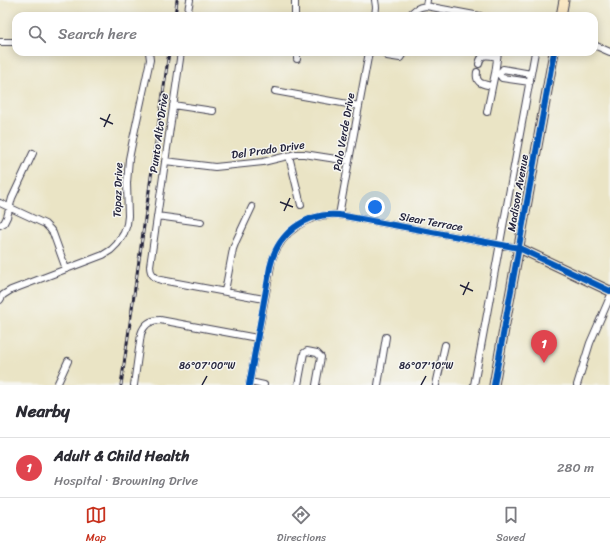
<!DOCTYPE html>
<meta charset="utf-8">
<style>
body{margin:0;font-family:Sriracha,sans-serif;background:#f2f2f3;color:#2b2b33}
.you{position:absolute;left:375px;top:207px;width:14px;height:14px;margin:-10px;border:3px solid #fff;border-radius:50%;background:#1a73e8;box-shadow:0 0 0 6px #1a73e833}
.badge{display:grid;place-items:center;width:26px;height:26px;border-radius:50%;background:#c8321e;color:#fff;font-size:13px;font-weight:700}
.pin{position:absolute;translate:-50% -33px;filter:drop-shadow(0 1px 2px #0008)}
.pin::after{content:'';position:absolute;top:21px;width:14px;height:12px;background:inherit;clip-path:polygon(0 0,100% 0,50% 100%)}
.list{margin:0;padding:0;list-style:none}
h2{display:flex;justify-content:space-between;align-items:center;height:52px;margin:0;padding:0 16px;font-size:17px}
h2 small{font-size:13px;font-weight:400;color:#7c7c81}
.list li{display:grid;grid-template-columns:26px 1fr auto;gap:12px;align-items:center;box-sizing:border-box;height:60px;padding:0 16px;border-top:1px solid #e1e1e2}
.list b{display:block;font-size:15px;white-space:nowrap}
.list p{margin:0;font-size:13px;white-space:nowrap;color:#7c7c81}
.list em{font-size:13px;font-style:normal;color:#7c7c81}
.icon{flex:none;width:22px;height:22px;fill:none;stroke:currentColor;stroke-width:2;stroke-linecap:round;stroke-linejoin:round}
.map{position:relative;flex:none;width:610px;height:385px;overflow:hidden}
.search{position:absolute;background:#fff;box-shadow:0 2px 10px #0003;left:12px;right:12px;top:12px;height:44px;display:flex;align-items:center;gap:10px;box-sizing:border-box;padding:0 14px;border-radius:12px;color:#7c7c81;font-size:15px}
.sheet{height:112px;background:#fff}
nav{display:flex;justify-content:space-around;align-items:center;box-sizing:border-box;height:56px;border-top:1px solid #e1e1e2;background:#fff;font-size:11px;color:#7c7c81}
nav a{display:grid;justify-items:center;gap:2px}
nav .on{color:#c8321e}
.map>svg:first-child{display:block}
.lines{fill:none;stroke-linecap:round;stroke-linejoin:round}
.street-casing{stroke:#403f50;stroke-width:8}
.secondary-casing{stroke:#403f50;stroke-width:11}
.street{stroke:#fff;stroke-width:6}
.secondary{stroke:#f9e7c3;stroke-width:9}
.rail-casing{stroke:#22223b;stroke-width:3}
.rail{stroke:#f6f6f2;stroke-width:1.5;stroke-dasharray:4.5;stroke-linecap:butt}
.cycleway-casing{stroke:#f6f6f2;stroke-width:8}
.cycleway{stroke:#0057b8;stroke-width:6}
.ticks{fill:none;stroke:#22223b;stroke-width:1.5}
.labels{text-anchor:middle;dominant-baseline:central;stroke-width:3;stroke-linejoin:round;paint-order:stroke}
.street-label{font-size:11px;fill:#22223b;stroke:#f6f6f2}
.ticks-label{font-size:10px;text-anchor:middle;fill:#22223b;stroke:#f6f6f2;stroke-width:3;stroke-linejoin:round;paint-order:stroke}
</style>
<div class="map">
<svg width="610" height="385" viewBox="0 0 610 385">
<rect width="100%" height="100%" fill="#f6f6f2"/>
<filter id="ink" filterUnits="userSpaceOnUse"><feTurbulence type="fractalNoise" baseFrequency=".025" numOctaves="2"/><feDisplacementMap in="SourceGraphic" scale="8" xChannelSelector="R" yChannelSelector="G"/><feConvolveMatrix kernelMatrix="1 2 1 2 8 2 1 2 1" color-interpolation-filters="sRGB"/></filter>
<filter id="wash" filterUnits="userSpaceOnUse"><feTurbulence type="fractalNoise" baseFrequency=".012" numOctaves="4" result="noise"/><feDisplacementMap in="SourceGraphic" scale="16" xChannelSelector="R" yChannelSelector="G"/><feGaussianBlur stdDeviation="0.9" result="paint"/><feColorMatrix in="noise" values="0 0 0 0 0 0 0 0 0 0 0 0 0 0 0 0 0 1.4 0 .05"/><feComposite in="paint" operator="in"/></filter>
<g filter="url(#wash)">
<rect width="100%" height="100%" fill="#eae4c5"/>
</g>
<g filter="url(#ink)">
<g class="lines">
<g class="street-casing">
<path id="street" d="M295 0V16
M375 0 376 7 375 16
M427 0 426 6 480 16
M187 16 190 0
M410 16C413 9 419 7 426 6
M0 42H16
M594 45 610 52
M181 52 150 266C150 273 154 278 161 280L264 299
M297 52V59
M385 52 387 56 400 58 402 55 403 52
M479 64C481 53 488 55 497 57
M477 72C475 84 483 84 492 86
M495 74 498 52
M499 74 502 78 530 82
M275 91 359 106
M173 105 213 111
M487 112 495 73 499 74 503 69 531 74
M289 156 301 205
M165 161 215 167 263 162 296 154H304L349 161
M0 203 45 224 50 229 53 233 66 269
M339 215 369 52
M157 216 201 222
M0 225 4 223 7 217 12 198 33 153
M225 291 233 249 236 241 252 207
M0 300 3 295 11 290 103 255 111 250 117 244 124 233 127 224 128 216 127 183 129 159 133 139 150 60 149 52
M250 382 264 385
M57 385 68 361
M134 385 141 334C144 324 151 320 160 320L257 338
M249 385 272 260C282 231 308 213 339 215L519 248
M298 385 304 353 307 351 317 353 321 357 316 385
M378 385 386 337
M436 385 445 345
M474 385 535 52
M577 385 590 343 610 297"/>
</g>
<g class="secondary-casing">
<path id="secondary" d="M561 16 564 0
M519 248 610 291
M494 385 554 52"/>
</g>
<use href="#street" class="street"/>
<use href="#secondary" class="secondary"/>
<g class="rail-casing">
<path id="rail" d="M175 16 177 0
M121 385 169 52"/>
</g>
<use href="#rail" class="rail"/>
<g class="cycleway-casing">
<path id="cycleway" d="M249 385 270 267C277 234 305 212 339 215L519 248 610 291
M494 385 554 52"/>
</g>
<use href="#cycleway" class="cycleway"/>
</g>
</g>
<path class="ticks" d="M100 118 113 124M104 127 110 114M280 202 293 207M284 211 290 198M460 285 473 291M463 295 469 282M202 385 207 376M421 385 426 376"/>
<g class="labels">
<g class="street-label">
<text transform="translate(344 132) rotate(-80)">Palo Verde Drive</text>
<text transform="translate(159 133) rotate(-82)">Punto Alto Drive</text>
<text transform="translate(268 150) rotate(-8)">Del Prado Drive</text>
<text transform="translate(118 190) rotate(-88)">Topaz Drive</text>
<text transform="translate(518 193) rotate(-80)">Madison Avenue</text>
<text transform="translate(431 222) rotate(10)">Siear Terrace</text>
</g>
</g>
<g class="ticks-label">
<text x="207" y="369">86°07'00"W</text>
<text x="426" y="369">86°07'10"W</text>
</g>
</svg>
<div class="you"></div>
<div class="pin badge" style="left:544px;top:363px;background:#e0444e">1</div>
<div class="search"><svg class="icon" aria-label="search" viewBox="0 0 24 24"><circle cx="10" cy="10" r="6"/><path d="M15 15l6 6"/></svg>Search here</div>
</div>
<section class="sheet">
<h2>Nearby<small></small></h2>
<ul class="list">
<li><span class="badge" style="background:#e0444e">1</span><div><b>Adult &amp; Child Health</b><p>Hospital · Browning Drive</p></div><em>280 m</em></li>
</ul>
</section>
<nav>
<a class="on"><svg class="icon" aria-label="map" viewBox="0 0 24 24"><path d="M3 6l6-2 6 2 6-2v14l-6 2-6-2-6 2zM9 4v14M15 6v14"/></svg>Map</a>
<a><svg class="icon" aria-label="directions" viewBox="0 0 24 24"><path d="M12 3l9 9-9 9-9-9zM9 14v-3h6M13 9l2 2-2 2"/></svg>Directions</a>
<a><svg class="icon" aria-label="saved" viewBox="0 0 24 24"><path d="M7 4h10v16l-5-4-5 4z"/></svg>Saved</a>
</nav>
